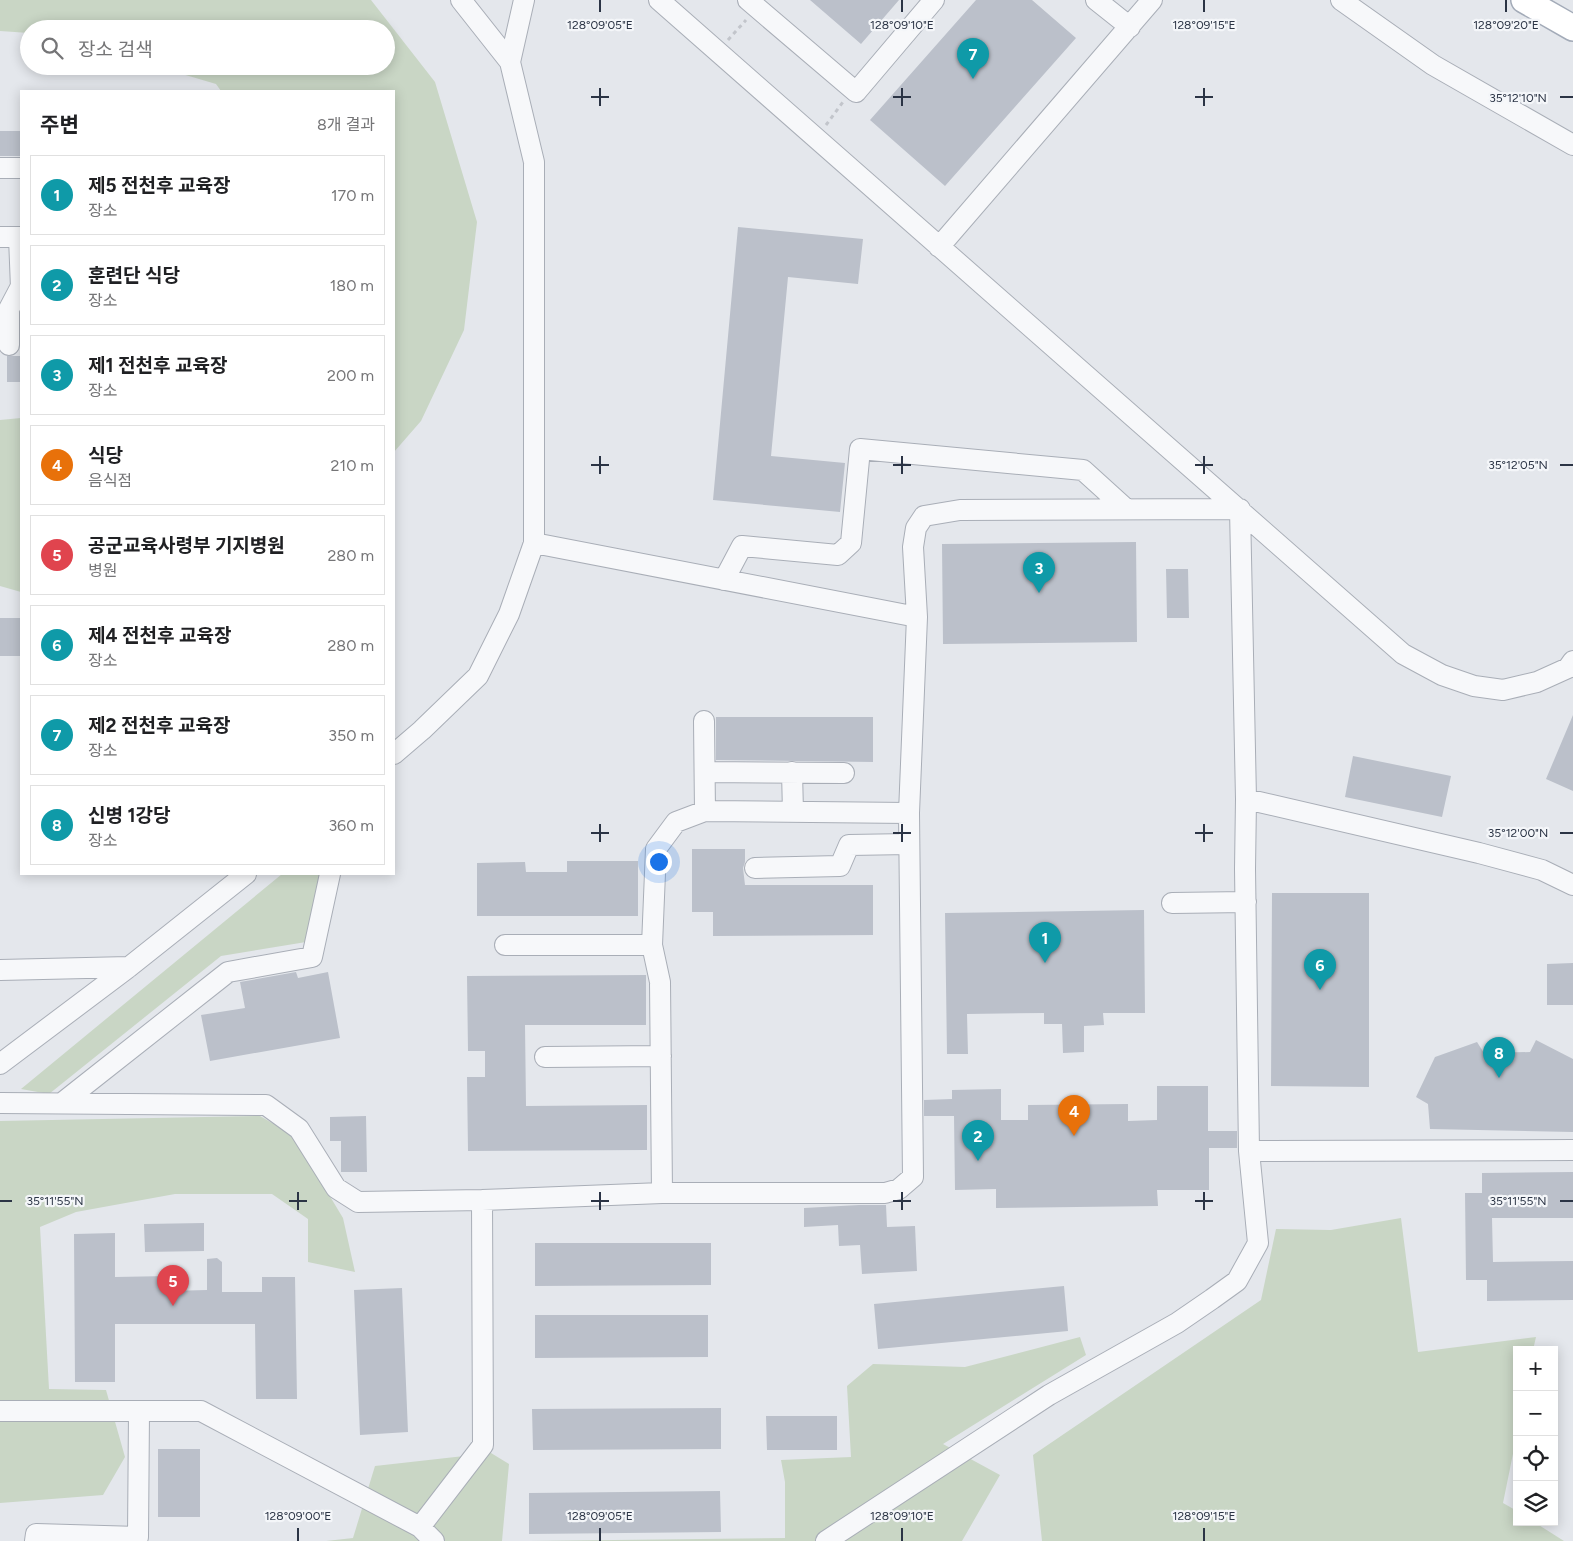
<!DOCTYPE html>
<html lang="ko">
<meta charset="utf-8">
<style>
body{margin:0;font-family:Figtree,"Noto Sans KR",sans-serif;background:#f6f6f6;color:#202124}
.controls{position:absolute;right:15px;bottom:15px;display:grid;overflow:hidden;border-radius:0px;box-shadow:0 2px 12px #0003}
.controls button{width:45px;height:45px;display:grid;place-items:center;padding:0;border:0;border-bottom:1px solid #e0e0e0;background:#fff;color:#202124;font:25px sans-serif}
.you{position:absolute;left:658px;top:861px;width:18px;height:18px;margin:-12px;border:4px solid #fff;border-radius:50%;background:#1a73e8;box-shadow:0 0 0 8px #1a73e833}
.badge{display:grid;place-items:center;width:32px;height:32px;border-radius:50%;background:#7c3aed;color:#fff;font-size:16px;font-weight:700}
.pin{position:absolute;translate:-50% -41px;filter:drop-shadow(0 1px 2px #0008)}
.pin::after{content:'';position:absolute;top:26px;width:18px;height:15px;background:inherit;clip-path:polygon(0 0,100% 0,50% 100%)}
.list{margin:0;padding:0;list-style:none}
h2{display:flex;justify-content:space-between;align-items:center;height:65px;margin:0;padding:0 20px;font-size:21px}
h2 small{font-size:16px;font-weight:400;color:#757577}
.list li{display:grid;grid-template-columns:32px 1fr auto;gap:15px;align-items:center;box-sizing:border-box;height:80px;margin:0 10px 10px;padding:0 10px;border:1px solid #e0e0e0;border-radius:0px}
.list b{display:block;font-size:19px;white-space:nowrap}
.list p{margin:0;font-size:16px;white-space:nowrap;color:#757577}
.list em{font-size:16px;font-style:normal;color:#757577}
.icon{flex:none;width:28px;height:28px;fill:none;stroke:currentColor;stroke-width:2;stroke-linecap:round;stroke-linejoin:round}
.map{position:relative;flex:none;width:1573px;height:1541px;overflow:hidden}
.search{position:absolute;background:#fff;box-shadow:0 2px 12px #0003;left:20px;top:20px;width:375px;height:55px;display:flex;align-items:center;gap:12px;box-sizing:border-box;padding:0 18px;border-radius:28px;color:#757577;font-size:19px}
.panel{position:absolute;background:#fff;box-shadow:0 2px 12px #0003;left:20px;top:90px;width:375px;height:785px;border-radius:0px}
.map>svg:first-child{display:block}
.green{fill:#c9d6c5}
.building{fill:#bbc0ca}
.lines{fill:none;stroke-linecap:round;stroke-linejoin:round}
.minor-casing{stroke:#a9aeb7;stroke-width:22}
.major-casing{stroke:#a3abb8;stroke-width:28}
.path{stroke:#c2c5cb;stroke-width:3;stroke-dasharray:4 4;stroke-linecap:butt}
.minor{stroke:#f7f8fa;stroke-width:20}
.major{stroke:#fff;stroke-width:25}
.ticks{fill:none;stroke:#2b3445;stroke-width:2}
.ticks-label{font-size:12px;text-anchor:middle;fill:#2b3445;stroke:#f4f6f9;stroke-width:4.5;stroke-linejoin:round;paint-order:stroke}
</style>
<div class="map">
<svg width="1573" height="1541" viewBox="0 0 1573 1541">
<rect width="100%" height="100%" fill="#e4e7ec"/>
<path class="green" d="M0 0H371L435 82 477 222 464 330 421 421 394 452V91H221L216 84 155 66H386V29H29V33L0 31Z
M21 418V592L0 586V420Z
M282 874H323L306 942 221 956 49 1094 21 1089Z
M260 1116 293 1135 343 1218 355 1272 308 1262V1219L272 1194H175L76 1212 40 1227 49 1389 106 1390 125 1457 103 1495 0 1503V1121Z
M1401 1218 1418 1352 1536 1337 1533 1350H1517V1434L1503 1503 1517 1511V1522H1534L1564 1541H1042L1033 1455 1261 1300 1276 1229 1331 1230Z
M1080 1337 1086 1355 943 1444 1000 1475 962 1541H529L785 1538V1482L781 1460 851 1457 847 1386 873 1364 965 1367Z
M491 1453 509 1464 502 1541H326L353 1538 375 1466Z"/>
<path class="building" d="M810 0H899L861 44Z
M976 0H1032L1076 38 945 186 870 120Z
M0 131H21V156H0Z
M738 227 863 239 858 284 788 277 771 456 845 463 840 512 713 500Z
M7 356H21V382H7Z
M1136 542 1137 642 943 644 942 544Z
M1166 569H1188L1189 618H1167Z
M0 618H21V656H0Z
M1573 715V791L1546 779Z
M716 717H873V762L716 760Z
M1353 756 1451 776 1442 817 1345 797Z
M692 849H745V862L743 868 745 885H873V935L713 936V912H692Z
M567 861H638V916H477V863L525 862 526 872H567Z
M1272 893H1369V1087L1271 1086Z
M1144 910 1145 1013H1103L1104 1025 1084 1026V1052L1063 1053 1062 1024H1044V1013L967 1014 968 1054H947L945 913Z
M1573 963V1005H1547V964Z
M296 972 298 978 328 972 340 1038 210 1061 201 1015 245 1008 240 982Z
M646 975V1025H525L526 1106 647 1105V1150L468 1151 467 1077H485V1051H468L467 976Z
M1536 1040 1573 1059V1132L1430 1129 1428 1104 1416 1097 1435 1057 1477 1042 1484 1053 1530 1052Z
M1157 1086H1208V1131H1237V1148H1209V1190H1157L1158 1206 996 1208V1189L955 1190 954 1116H924V1100L952 1099V1090L1001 1089V1120H1028V1105L1128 1104V1121L1157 1120Z
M366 1116 367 1172H341V1141H330V1117Z
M1573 1172V1218H1492L1493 1262 1573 1261V1300L1487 1301V1280H1466L1465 1193H1482V1173Z
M859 1205H886L887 1227 915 1226 917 1271 862 1274 860 1245 839 1246 838 1225 804 1227V1208Z
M204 1223V1251L145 1252 144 1224Z
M115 1233V1277L169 1276V1291L207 1290V1259L217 1258 222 1262V1292H262V1277H295L297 1399H256L255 1324H115V1382H75L74 1234Z
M535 1243H711V1285L535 1286Z
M1064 1286 1068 1331 878 1349 874 1304Z
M402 1288 408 1432 360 1435 354 1290Z
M535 1315H708V1357L535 1358Z
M721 1408V1449L533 1450 532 1409Z
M766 1416H837V1450H767Z
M158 1449H200V1517H158Z
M720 1491 721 1532 529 1534V1493Z"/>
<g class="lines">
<g class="minor-casing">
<path id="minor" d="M659 0 1403 654 1442 675 1474 686 1503 690 1537 682 1568 668 1573 661
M748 0 856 92 934 0
M1096 0 1130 27
M1341 0 1433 65 1573 145
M510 62 524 0
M0 168H21
M0 237H21
M19 237 21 288
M939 247 1152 0
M9 345V309L20 288
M534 543 917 617
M724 580 742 546 838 555 851 543 860 449 1083 470 1126 509
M704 721 705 811
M394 754 422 730 478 676 509 614 534 543V162L510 62 461 0
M705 772 844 773
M792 772 793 812
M1246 799 1479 853 1542 870 1573 885
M755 868 840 866 849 845 909 844
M1172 903 1246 902
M505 945H652L656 849 676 822 705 811 909 813
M652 945 660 982 662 1193
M0 970 129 967
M545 1057 661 1056
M0 1064 129 967 246 874
M0 1103 266 1105 299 1129 336 1188 358 1202 482 1200 662 1193H885L899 1189 913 1177 909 813 917 617 913 547 916 528 924 516 960 510 1240 509 1246 799 1245 869 1249 1151 1258 1243 1237 1281 1212 1299 1177 1323 1049 1395 826 1541
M62 1103 228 972 312 957 330 874
M1249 1151 1573 1150
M0 1411H201L420 1527 434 1541
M420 1527 483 1445 482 1200
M35 1541 36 1534 138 1537 139 1412"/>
</g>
<g class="major-casing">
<path id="major" d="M1524 0 1573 28"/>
</g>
<path class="path" d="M728 40 746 20
M826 125 843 102"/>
<use href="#minor" class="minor"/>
<use href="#major" class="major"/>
</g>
<path class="ticks" d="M600 0V12M902 0V12M1204 0V12M1506 0V12M600 88V106M902 88V106M1204 88V106M591 97H609M893 97H911M1195 97H1213M1560 97H1573M600 456V474M902 456V474M1204 456V474M591 465H609M893 465H911M1195 465H1213M1560 465H1573M600 824V842M902 824V842M1204 824V842M591 833H609M893 833H911M1195 833H1213M1560 833H1573M298 1192V1210M600 1192V1210M902 1192V1210M1204 1192V1210M0 1201H12M289 1201H307M591 1201H609M893 1201H911M1195 1201H1213M1560 1201H1573M298 1528V1541M600 1528V1541M902 1528V1541M1204 1528V1541"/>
<g class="ticks-label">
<text x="600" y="29">128°09'05"E</text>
<text x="902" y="29">128°09'10"E</text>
<text x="1204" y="29">128°09'15"E</text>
<text x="1506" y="29">128°09'20"E</text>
<text x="1518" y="102">35°12'10"N</text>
<text x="1518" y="469">35°12'05"N</text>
<text x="1518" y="837">35°12'00"N</text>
<text x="55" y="1205">35°11'55"N</text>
<text x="1518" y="1205">35°11'55"N</text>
<text x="298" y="1520">128°09'00"E</text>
<text x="600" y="1520">128°09'05"E</text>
<text x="902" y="1520">128°09'10"E</text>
<text x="1204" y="1520">128°09'15"E</text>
</g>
</svg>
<div class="controls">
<button>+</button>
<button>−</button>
<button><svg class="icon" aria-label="locate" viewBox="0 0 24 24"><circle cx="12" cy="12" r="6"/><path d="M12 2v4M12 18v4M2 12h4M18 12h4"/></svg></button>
<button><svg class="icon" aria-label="layers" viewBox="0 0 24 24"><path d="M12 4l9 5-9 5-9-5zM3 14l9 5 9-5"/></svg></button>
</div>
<div class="you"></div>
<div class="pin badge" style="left:1045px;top:963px;background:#0f9aa8">1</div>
<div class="pin badge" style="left:978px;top:1161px;background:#0f9aa8">2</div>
<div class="pin badge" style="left:1039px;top:593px;background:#0f9aa8">3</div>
<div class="pin badge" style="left:1074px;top:1136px;background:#e8710a">4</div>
<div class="pin badge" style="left:173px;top:1306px;background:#e0444e">5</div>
<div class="pin badge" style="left:1320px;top:990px;background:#0f9aa8">6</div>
<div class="pin badge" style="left:973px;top:79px;background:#0f9aa8">7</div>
<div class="pin badge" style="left:1499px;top:1078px;background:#0f9aa8">8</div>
<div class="search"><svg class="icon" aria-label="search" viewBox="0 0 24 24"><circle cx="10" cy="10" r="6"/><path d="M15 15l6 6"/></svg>장소 검색</div>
<section class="panel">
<h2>주변<small>8개 결과</small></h2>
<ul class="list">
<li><span class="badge" style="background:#0f9aa8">1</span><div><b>제5 전천후 교육장</b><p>장소</p></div><em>170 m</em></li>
<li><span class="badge" style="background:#0f9aa8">2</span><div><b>훈련단 식당</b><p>장소</p></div><em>180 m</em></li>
<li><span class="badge" style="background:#0f9aa8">3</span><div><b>제1 전천후 교육장</b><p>장소</p></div><em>200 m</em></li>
<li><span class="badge" style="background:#e8710a">4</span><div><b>식당</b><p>음식점</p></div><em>210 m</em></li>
<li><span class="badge" style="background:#e0444e">5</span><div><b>공군교육사령부 기지병원</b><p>병원</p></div><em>280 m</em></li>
<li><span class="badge" style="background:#0f9aa8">6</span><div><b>제4 전천후 교육장</b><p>장소</p></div><em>280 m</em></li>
<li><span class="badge" style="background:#0f9aa8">7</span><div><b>제2 전천후 교육장</b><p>장소</p></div><em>350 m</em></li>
<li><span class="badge" style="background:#0f9aa8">8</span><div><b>신병 1강당</b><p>장소</p></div><em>360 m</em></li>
</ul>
</section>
</div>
